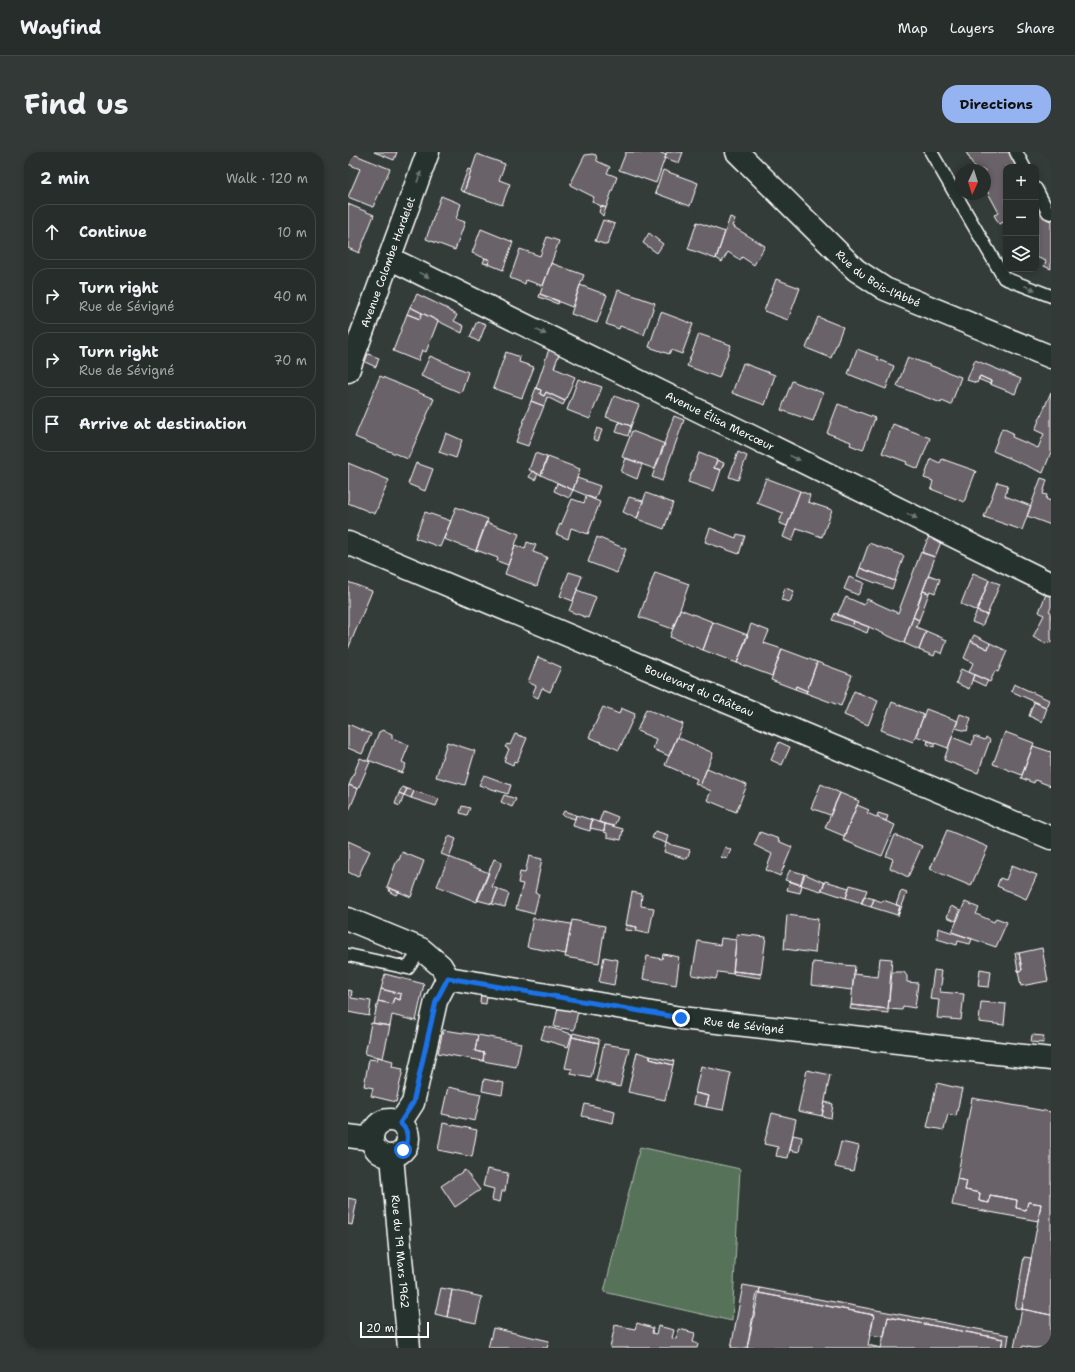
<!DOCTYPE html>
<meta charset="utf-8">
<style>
body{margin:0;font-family:"Shantell Sans",sans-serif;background:#333937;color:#f1f3f6}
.controls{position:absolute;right:12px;top:12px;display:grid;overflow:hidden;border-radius:8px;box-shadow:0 2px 6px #0003}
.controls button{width:36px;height:36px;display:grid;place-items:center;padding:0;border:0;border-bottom:1px solid #434947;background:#272d2b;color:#f1f3f6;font:20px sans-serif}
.compass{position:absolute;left:607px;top:12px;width:36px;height:36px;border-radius:50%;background:#272d2b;box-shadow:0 2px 6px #0003;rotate:184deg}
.scale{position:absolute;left:12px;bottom:10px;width:69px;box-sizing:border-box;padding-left:4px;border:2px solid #fff;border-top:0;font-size:11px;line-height:14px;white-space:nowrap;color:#fff;-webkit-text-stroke:3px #26332d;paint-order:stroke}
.stop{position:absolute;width:12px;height:12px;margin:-9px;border:3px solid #1a73e8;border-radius:50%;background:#fff}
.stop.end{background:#1a73e8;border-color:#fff;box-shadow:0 1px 4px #0008}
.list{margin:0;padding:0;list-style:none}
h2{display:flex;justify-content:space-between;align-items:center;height:52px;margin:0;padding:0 16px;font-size:17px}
h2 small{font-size:13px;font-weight:400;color:#a4a8a9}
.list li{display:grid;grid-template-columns:26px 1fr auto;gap:12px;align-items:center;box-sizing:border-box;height:56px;margin:0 8px 8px;padding:0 8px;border:1px solid #434947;border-radius:16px}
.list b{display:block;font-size:15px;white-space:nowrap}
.list p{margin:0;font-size:13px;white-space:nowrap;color:#a4a8a9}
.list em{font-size:13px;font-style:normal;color:#a4a8a9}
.icon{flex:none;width:22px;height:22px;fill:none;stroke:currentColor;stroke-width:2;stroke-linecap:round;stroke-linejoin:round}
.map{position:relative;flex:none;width:703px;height:1196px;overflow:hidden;border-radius:16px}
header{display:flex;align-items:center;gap:24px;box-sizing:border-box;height:56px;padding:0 20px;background:#272d2b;border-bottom:1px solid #434947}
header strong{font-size:19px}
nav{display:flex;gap:22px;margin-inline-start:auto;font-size:14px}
.intro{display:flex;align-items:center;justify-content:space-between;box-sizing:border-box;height:96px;padding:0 24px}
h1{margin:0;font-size:28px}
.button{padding:10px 18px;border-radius:16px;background:#95b2f1;color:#111;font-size:14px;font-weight:700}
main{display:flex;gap:24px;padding:0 24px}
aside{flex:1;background:#272d2b;border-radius:16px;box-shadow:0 2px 6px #0003}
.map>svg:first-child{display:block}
.green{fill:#56735a;stroke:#aab9ac}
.building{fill:#6b6269;stroke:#fff}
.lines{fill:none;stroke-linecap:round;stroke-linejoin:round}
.service-casing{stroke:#fff;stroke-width:15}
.minor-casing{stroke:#fff;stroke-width:25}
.tertiary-casing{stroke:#fff;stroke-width:25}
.secondary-casing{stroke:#fff;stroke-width:25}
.service{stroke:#26332d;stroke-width:12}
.minor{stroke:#26332d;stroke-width:22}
.tertiary{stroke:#26332d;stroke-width:22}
.secondary{stroke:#26332d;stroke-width:22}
.oneway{fill:#727a76}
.route{stroke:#1a73e8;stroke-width:5}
.labels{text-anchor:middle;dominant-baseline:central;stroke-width:3.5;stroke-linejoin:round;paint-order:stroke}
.street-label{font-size:11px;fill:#fff;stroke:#26332d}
</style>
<header>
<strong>Wayfind</strong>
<nav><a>Map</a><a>Layers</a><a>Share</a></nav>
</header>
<div class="intro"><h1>Find us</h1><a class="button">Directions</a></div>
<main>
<aside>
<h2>2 min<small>Walk · 120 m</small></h2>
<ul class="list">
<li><svg class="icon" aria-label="ahead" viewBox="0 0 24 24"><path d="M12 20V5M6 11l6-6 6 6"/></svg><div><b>Continue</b></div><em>10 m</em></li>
<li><svg class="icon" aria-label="right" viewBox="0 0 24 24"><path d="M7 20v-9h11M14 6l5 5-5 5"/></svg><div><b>Turn right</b><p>Rue de Sévigné</p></div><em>40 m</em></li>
<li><svg class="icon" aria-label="right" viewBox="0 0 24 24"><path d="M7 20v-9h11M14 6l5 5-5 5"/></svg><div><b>Turn right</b><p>Rue de Sévigné</p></div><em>70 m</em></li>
<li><svg class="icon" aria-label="arrive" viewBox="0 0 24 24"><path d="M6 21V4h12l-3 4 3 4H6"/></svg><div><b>Arrive at destination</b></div></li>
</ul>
</aside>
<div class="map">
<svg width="703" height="1196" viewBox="0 0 703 1196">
<rect width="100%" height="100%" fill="#343c39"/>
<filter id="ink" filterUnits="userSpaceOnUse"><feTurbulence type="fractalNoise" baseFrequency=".025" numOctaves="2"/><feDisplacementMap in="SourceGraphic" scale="8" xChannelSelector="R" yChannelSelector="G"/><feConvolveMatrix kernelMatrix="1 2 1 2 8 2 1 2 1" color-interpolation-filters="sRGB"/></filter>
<g filter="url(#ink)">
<path class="green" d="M292 995 392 1017 384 1169 256 1140Z"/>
<path class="building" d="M0 0 42 17 25 55 0 45 12 17 0 12Z
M26 0H49L46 8Z
M278 0H311L318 3 308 31 271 18Z
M319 0H335L331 11 317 6Z
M618 0H661L669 15H658V74L656 70 651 72 646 63 651 61 637 35V18H628Z
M129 2 157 12 151 28 162 32 154 53 116 40Z
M244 2 248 3 249 9 262 15 259 21 269 25 258 56 244 50 246 45 222 33 237 3H238Z
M120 17 123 18 116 40 112 38Z
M315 18 350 31 342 54 307 41Z
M93 44 113 52 108 67 117 70 107 98 78 87Z
M688 50 698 67 703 69V117L696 114 698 109 688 105Z
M0 52 26 63 11 101 0 96Z
M253 54 258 56 255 64 251 60Z
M382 65 387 67 384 74 417 94 406 113 394 105 392 108 380 100 374 110 368 106Z
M255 68 267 72 259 93 247 89Z
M349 70 377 80 368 107 340 97Z
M133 77 165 90 155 118 140 112 142 108 124 101Z
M301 81 315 92 309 101 295 91Z
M199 85 211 89 195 134 178 128 177 132 162 126 172 97 192 104Z
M137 106 142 108 140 112 135 111Z
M203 111 236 123 224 155 192 142Z
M428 127 452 136 440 168 416 159Z
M232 133 259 143 249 171 223 162Z
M270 138 307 151 296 183 272 174 271 177 258 172Z
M69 142 100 157V158L109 163 106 169 116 174 114 181 62 155Z
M192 142 211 149 210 152 191 145Z
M62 155 74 161 72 167 59 162Z
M313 160 345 172 334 202 323 198 321 202 301 195Z
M74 161 90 169 78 200 74 198 70 209 45 199 59 162 72 167Z
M470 165 495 175 483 206 458 196Z
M129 169 138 172 131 190 122 185Z
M351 182 383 193 371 226 339 214Z
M201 197 211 202 206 216 227 225 217 249 198 240 196 244 192 242 193 238 188 236Z
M509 197 530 205 529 207 546 214 538 237 500 222Z
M158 200 172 205 171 210 186 215 174 246 145 236Z
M20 202 31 206 28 215 17 210Z
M82 204 120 220 113 241 73 224Z
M560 205 613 225 603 253 594 249 593 251 549 234Z
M627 208 673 227 667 242 642 232 643 229 632 224 629 231 619 228Z
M395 211 427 223 417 253 384 241Z
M32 224 86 247 60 307 7 285Z
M632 224 643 229 642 232 630 227Z
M230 227 254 235 242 267 219 258Z
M444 229 475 241 465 269 433 258Z
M188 236 193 238 192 242 196 244 198 240 217 249 215 253 199 245 196 254 183 249Z
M703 240V300L695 321 645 299 654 276 665 281 664 285 690 296 696 282 687 278Z
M266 244 291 253 283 274 258 265Z
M183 249 196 254 180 294 168 290Z
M490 252 527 266 515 298 502 293 503 290 479 281Z
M326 264 336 268 314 329 304 325Z
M271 270 283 274 280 284 268 280Z
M545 272 582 286 570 317 558 312 559 310 534 301Z
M249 276 254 278 250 289 245 287Z
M284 279 317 292 307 317 274 305Z
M98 281 114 288 108 306 91 300Z
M390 300 399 304 390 328 381 325Z
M187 301 199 305 193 323 181 318Z
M351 301 369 308 366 316 373 318 366 339 340 330Z
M200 305 232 317 225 338 193 323Z
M278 306 294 312 289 327 273 320Z
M583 307 592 311 594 307 628 319 616 350 583 337 585 329 576 326Z
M369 308 376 311 373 318 366 316Z
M0 311 41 328 27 362 0 351Z
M68 311 85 317 77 339 60 332Z
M184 319 190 322 187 328 181 325Z
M229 326 252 334 247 347 225 338Z
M418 326 452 339 439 374 431 371 435 361 409 351Z
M693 326 699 328 695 342 699 343 698 347 703 349V373L679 364Z
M649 330 660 333 657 344 683 354 674 378 636 365Z
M209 331 225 338 221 346 206 339Z
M452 339 462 343 460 350 484 358 474 385 449 376 444 389 435 385Z
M298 341 325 351 316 377 289 367Z
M238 344 252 350 240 382 223 376 220 387 208 382 212 372 213 373 224 347 236 351Z
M281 345 295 349 289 367 275 360Z
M108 355 140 367 128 399 96 387Z
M77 360 103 369 92 395 67 386Z
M138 370 171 382 160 413 149 409 150 406 128 398Z
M362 376 388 386 389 382 397 384 391 402 357 390Z
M581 384 593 390 587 405 574 401Z
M249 385 278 397 269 421 240 410Z
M179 390 188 393 185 400 199 405 189 434 157 422 167 393 177 397Z
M521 391 556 404 547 429 512 416Z
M573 400 587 405 556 491 521 475 489 463 498 445 516 453 519 447 550 461Z
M512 416 547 429 544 437 509 424Z
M221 420 234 424 225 449 212 444Z
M307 420 341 432 325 477 291 465Z
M625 421 641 428 629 459 613 452Z
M581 423 592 427 587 441 582 439 581 441 575 439Z
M501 425 516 431 510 443 496 437Z
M641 428 652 432 639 463 629 459Z
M0 430 24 439 0 497Z
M437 436 446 439 442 450 433 448Z
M229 438 248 445 240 466 221 459Z
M575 439 581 441 571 468 565 465Z
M698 442 703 445V455L701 459 703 460V491L700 490 698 492 685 485 696 463 691 460Z
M332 457 365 470 355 498 322 485Z
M629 459 639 463 634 474 624 470Z
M487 461 506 469 504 475 484 468Z
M565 465 571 468 568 475 578 479 571 498 556 491Z
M506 469 521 475 519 481 504 475Z
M365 470 400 483 389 511 355 498Z
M403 472 421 479 416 491 434 497 424 524 389 511Z
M578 479 599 488 594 502 588 499 586 504 571 498Z
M626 483 642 491 640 497 623 489Z
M623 489 640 497 642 491 659 499 650 520 647 519 642 530 621 520 625 511 616 506Z
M434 497 469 510 459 539 448 534 447 537 423 528Z
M190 505 213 515 202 540 194 536 190 546 184 543 188 534 180 530Z
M469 510 504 523 493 554 458 541Z
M613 517 626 523 621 537 608 531Z
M626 523 640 529 637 534 624 528Z
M666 532 701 548 698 555 663 539Z
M448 534 459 539 458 541 447 537Z
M506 539 530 549 520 573 496 563Z
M544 550 576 563 565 590 533 578Z
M686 550 699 556 694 570 681 564Z
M255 555 271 562 273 556 287 562 271 598 241 585Z
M298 557 335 572 321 604 305 597 308 587 289 579Z
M578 557 610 569 600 596 568 584Z
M612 562 623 566 619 579 607 576Z
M0 572 23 582 14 602 0 596Z
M35 578 44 582V586L61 593 54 610 58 612 54 621 20 608 31 580Z
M657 580 686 591 674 623 645 612Z
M167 582 179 586 169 610 166 609 165 613 156 609 161 597 157 595 159 592 162 593Z
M626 584 637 588 638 585 642 588 630 621 596 608 604 585 624 593Z
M329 585 365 601 352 634 347 631 349 627 317 613Z
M580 589 588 591 586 595 579 592Z
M99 590 127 599 117 633 88 625Z
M431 590 442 595 434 613 423 608Z
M685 594 703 600V634L687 628 686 631 673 626Z
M12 606 22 610 10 637 1 633Z
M359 616 399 633 388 660 359 648 363 639 352 634Z
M136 623 163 633 160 642 131 633Z
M473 632 492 641 482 663 463 656Z
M1 633 10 637 0 661V636Z
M54 635 59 637 56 643 51 641Z
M59 637 66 639 63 646 56 643Z
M66 639 91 647 88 654 63 646Z
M51 641 56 643 52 654 47 652Z
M492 641 511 649 496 684 477 676Z
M156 643 168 647 164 655 153 650Z
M509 653 521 658 519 661 547 673 534 704 495 688Z
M114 654 122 656 119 663 112 661Z
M216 659 228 663 227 667 214 663Z
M255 659 270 665 266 674 251 670Z
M530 661 540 664 538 669 529 665Z
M228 663 244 668 242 679 225 674Z
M244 668 257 672 256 679 242 676Z
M257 672 275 677 273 688 259 685V681L256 680Z
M599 678 640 695 623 734 582 717Z
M307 679 320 683 318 691 304 686Z
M412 680 431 687 430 689 444 695 432 724 418 718 424 702 406 693Z
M547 683 574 694 560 725 542 716 545 707 538 704Z
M101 684 108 687 101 705 93 702Z
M0 689 22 699 10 725 0 720Z
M318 691 342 698 339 707 316 700Z
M377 695 383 698 379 707 373 705Z
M54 700 76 709 63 745 39 735 49 708H51Z
M181 704 194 707 187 741 191 742 186 762 168 757 175 732 170 731 172 720 177 721Z
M101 705 141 721 129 750 89 734Z
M146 707 154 710 144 735 150 737 144 752 129 748Z
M664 713 689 723 678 747 649 734 652 726 658 728Z
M442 718 456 722 452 733 437 728Z
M457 722 477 731 473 739 453 733Z
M442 729 454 733 452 741 439 738Z
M477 729 501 736 498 746 474 738Z
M502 733 519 738 514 751 498 746Z
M41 737V736L52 740 48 743 42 740Z
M150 737 161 742 157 755 144 752Z
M553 739 559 741 550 764 552 754 548 753Z
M284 740 294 742 293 754 306 756 301 782 288 779 289 775 278 773Z
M516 744 526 747 523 755 513 752Z
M526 747 534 750 535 748 552 754 549 763 523 755Z
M617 750 631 756 628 762 646 770 648 766 659 770 648 795 604 780Z
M603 754 612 758 608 769 599 765Z
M439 763 470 767 467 801 436 797Z
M185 766 223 772 218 802 179 795Z
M224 768 257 774 251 811 217 805Z
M278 773 289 775 288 779 277 778Z
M590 776 624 787 622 792 610 789 609 793 589 787Z
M389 782 418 785 413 822 385 819Z
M373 786 388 788 385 822 370 820 368 827 344 823 350 789 372 793Z
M694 796 700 829 673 834 670 819 674 818 671 801Z
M667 801H671L674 818 670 819Z
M315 802 331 805 330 809 331 810 328 833 295 827 299 804 314 807Z
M256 805 270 808 266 833 251 830Z
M532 806 544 807 540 857 503 853 506 822 530 825Z
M465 810 507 814 504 838 463 833Z
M632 817 643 819 641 835 630 834Z
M586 818 593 819 592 826H594L592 840 616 842 613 868 589 866 591 848 582 847Z
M385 819 413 822V826L385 822Z
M544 820H556L559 824V830L570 831 567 856 555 854 554 858 540 857Z
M37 822 76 832 68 869 44 863 42 874 25 871 30 849 44 852 46 846 52 848 53 842 33 837Z
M33 837 53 842 52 848 46 846 44 852 30 849Z
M0 838 4 839 3 846 23 849 21 864 0 860Z
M133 841 139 843 138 852 132 851Z
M633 850 658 852 656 873 631 870Z
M503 853 540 857V861L502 857Z
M210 855 230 859 226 878 206 875Z
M23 871 42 874 35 906 17 902Z
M197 874 224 882 220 895 193 887Z
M95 878 130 883 127 899 136 901 135 909 90 901Z
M225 881 251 887V891L224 885Z
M130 883 173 891 168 915 135 909 136 901 127 899Z
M684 883 696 884 695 891 683 890Z
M224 885 251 891 243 926 223 922 224 917 217 916Z
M256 892 281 896 272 935 248 929Z
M289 900 302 904V907L325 913 317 948 280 940Z
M302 904 326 909 325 913 302 907Z
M30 905 45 909 44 915 55 917 48 950 23 944 25 936 16 934 21 907 29 908Z
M353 914 383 921 375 958 358 955 361 944 347 941Z
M459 918 482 923 474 964 450 959Z
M136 927 156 931 154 943 134 939Z
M589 931 614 937 608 964 600 962 596 978 579 975Z
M100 935 133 942 127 969 94 962Z
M347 941 361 944 358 955 345 952Z
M624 946 703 960V1163L674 1157 693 1052 680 1050 678 1058 668 1056 669 1048 642 1043 641 1051 631 1049 632 1041 617 1038 619 1029 609 1027Z
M477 950 485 952 483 966 474 964Z
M237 952 267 959 265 971 234 964Z
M424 961 448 967 440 1006 428 1004 430 995 416 992Z
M95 971 129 978 124 1005 90 998Z
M445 983 454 985 451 1000 442 998Z
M493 990 511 994 505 1019 487 1015Z
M139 1017 160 1021 157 1039H154L152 1050 144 1048 146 1037 135 1034Z
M117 1018 132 1038 107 1055 93 1034Z
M609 1027 619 1029 617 1038 632 1041 631 1049 641 1051 642 1043 669 1048 668 1056 678 1058 680 1050 693 1052 690 1069 604 1053Z
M0 1046 9 1048 4 1073 0 1072Z
M676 1105 683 1106 674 1157 667 1156Z
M395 1133 412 1136 411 1141H409L399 1196H383Z
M93 1136 104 1138 99 1165 87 1162Z
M412 1136 661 1183 659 1196H653L655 1187 540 1165 536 1185 522 1183 526 1163 411 1141Z
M104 1138 134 1145 128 1171 99 1165Z
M411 1141 526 1163 520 1193 533 1196H399Z
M674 1157 703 1163V1196H684L675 1194 674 1196H666Z
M540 1165 655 1187 653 1196H533Z
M289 1171 305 1176 304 1181 308 1182 310 1174 326 1178 324 1186 328 1187 331 1177 347 1181 345 1190 350 1192 349 1196H262L267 1173 287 1177Z
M145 1176 201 1189 199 1196H140Z"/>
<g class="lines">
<g class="service-casing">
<path id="service" d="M583 0 656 126 703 144
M668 0 676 15
M688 37 700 60 703 61
M0 803 60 816 73 797"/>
</g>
<g class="minor-casing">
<g id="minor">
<path id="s1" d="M41 106 703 432"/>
<path id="s2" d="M0 219 80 0"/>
<path d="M0 767 73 797 93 814 100 826"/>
<circle cx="42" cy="986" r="18"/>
<path id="s3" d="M52 971 65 951 88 849 100 826 333 866 703 907"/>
<path d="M0 984 24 987"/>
<path id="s4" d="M44 1004 61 1196"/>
</g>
</g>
<g class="tertiary-casing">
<g id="tertiary">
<path id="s5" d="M0 391 703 686"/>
</g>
</g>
<g class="secondary-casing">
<g id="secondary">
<path id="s6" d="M389 0 508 118 537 137 703 205"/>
</g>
</g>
<use href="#service" class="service"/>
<use href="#minor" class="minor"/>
<use href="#tertiary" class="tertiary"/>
<use href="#secondary" class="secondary"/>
</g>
<defs><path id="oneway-solid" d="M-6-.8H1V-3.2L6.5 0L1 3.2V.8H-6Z"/></defs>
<g class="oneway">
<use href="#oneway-solid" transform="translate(71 25) rotate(-70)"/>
<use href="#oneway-solid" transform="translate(76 123) rotate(26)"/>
<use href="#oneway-solid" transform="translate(682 136) rotate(21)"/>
<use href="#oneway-solid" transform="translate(193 180) rotate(26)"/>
<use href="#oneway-solid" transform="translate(447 306) rotate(26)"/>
<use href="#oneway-solid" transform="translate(564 364) rotate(26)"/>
</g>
</g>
<g class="lines" filter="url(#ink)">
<path class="route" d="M55 998C62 988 61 979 52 971L65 951 88 849 100 826 333 866"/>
</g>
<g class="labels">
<g class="street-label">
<text stroke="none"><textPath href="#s2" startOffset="116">Avenue Colombe Hardelet</textPath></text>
<text stroke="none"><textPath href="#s6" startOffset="191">Rue du Bois-l'Abbé</textPath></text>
<text stroke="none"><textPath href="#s1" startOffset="369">Avenue Élisa Mercœur</textPath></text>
<text stroke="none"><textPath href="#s5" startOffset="381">Boulevard du Château</textPath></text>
<text stroke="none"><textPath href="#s3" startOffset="454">Rue de Sévigné</textPath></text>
<text stroke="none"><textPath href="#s4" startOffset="96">Rue du 19 Mars 1962</textPath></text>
</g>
</g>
</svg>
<div class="controls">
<button>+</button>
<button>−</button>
<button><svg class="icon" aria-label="layers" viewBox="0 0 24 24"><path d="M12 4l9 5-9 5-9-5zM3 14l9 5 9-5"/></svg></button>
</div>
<svg class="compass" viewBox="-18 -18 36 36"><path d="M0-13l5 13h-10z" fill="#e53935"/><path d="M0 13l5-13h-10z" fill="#a4a8a9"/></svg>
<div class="scale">20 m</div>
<div class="stop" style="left:55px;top:998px"></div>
<div class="stop end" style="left:333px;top:866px"></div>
</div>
</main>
